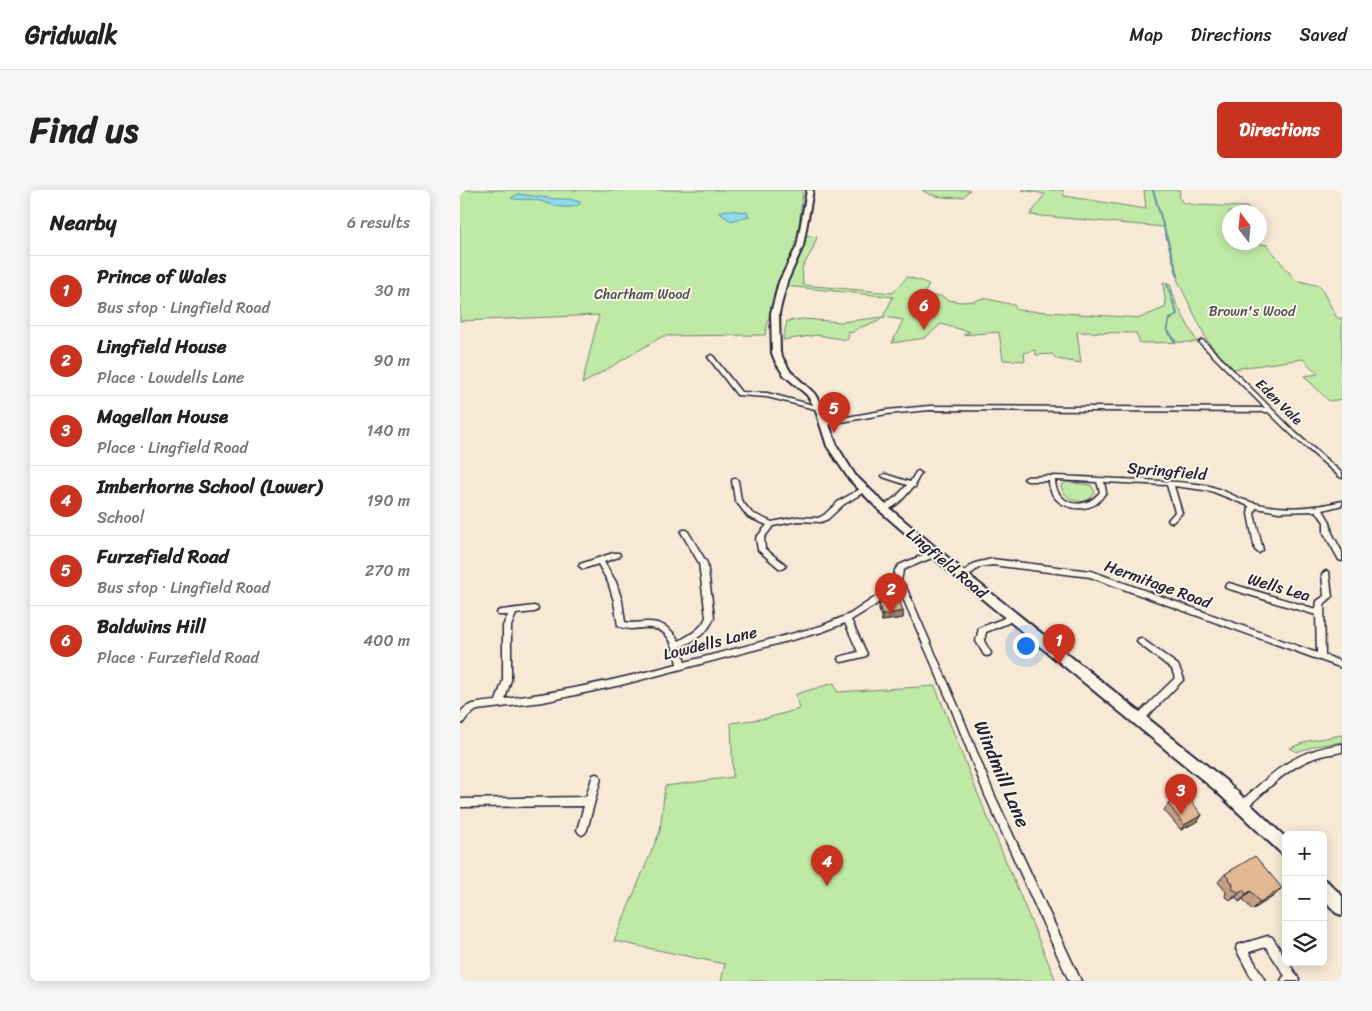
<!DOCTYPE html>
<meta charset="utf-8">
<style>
body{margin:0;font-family:Sriracha,sans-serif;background:#f6f6f6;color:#222}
.controls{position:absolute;right:15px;bottom:15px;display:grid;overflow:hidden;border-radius:8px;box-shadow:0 2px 12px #0003}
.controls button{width:45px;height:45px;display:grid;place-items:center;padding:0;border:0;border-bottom:1px solid #e0e0e0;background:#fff;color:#222;font:25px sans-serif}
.compass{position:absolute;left:762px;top:15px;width:45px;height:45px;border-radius:50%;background:#fff;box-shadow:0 2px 12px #0003;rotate:344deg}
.you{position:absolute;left:565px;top:455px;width:18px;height:18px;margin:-12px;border:4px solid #fff;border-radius:50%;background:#1a73e8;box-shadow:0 0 0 8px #1a73e833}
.badge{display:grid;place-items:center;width:32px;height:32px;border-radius:50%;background:#c8321e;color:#fff;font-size:16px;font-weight:700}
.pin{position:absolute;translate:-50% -41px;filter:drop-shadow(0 1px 2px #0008)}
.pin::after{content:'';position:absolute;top:26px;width:18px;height:15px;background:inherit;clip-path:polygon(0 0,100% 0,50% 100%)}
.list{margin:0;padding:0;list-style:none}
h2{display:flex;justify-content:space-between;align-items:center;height:65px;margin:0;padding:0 20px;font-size:21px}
h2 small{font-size:16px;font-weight:400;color:#767676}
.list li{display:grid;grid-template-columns:32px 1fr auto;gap:15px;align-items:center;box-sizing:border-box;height:70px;padding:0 20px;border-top:1px solid #e0e0e0}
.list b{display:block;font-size:19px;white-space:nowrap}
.list p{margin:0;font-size:16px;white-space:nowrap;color:#767676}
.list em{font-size:16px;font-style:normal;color:#767676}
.icon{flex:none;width:28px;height:28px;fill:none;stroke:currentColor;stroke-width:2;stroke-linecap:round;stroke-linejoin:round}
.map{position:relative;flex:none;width:882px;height:791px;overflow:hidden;border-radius:8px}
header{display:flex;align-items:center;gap:30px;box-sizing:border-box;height:70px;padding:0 25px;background:#fff;border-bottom:1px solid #e0e0e0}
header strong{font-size:24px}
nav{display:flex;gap:28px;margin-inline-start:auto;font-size:18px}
.intro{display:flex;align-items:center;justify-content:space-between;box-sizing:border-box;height:120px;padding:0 30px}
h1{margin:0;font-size:35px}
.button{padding:12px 22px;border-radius:8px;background:#c8321e;color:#fff;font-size:18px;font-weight:700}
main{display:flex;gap:30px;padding:0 30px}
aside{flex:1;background:#fff;border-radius:8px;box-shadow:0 2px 12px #0003}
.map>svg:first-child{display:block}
.green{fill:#bfe9a5;stroke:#708670}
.water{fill:#8cdbe9;stroke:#6291a3}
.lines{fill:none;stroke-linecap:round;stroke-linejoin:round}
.stream-far1{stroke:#6291a3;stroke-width:2}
.stream{stroke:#6291a3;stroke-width:2.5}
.street-casing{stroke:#22223b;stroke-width:3}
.secondary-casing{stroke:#22223b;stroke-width:4}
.street{fill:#fcf5e5;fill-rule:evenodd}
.secondary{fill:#fcf5e5;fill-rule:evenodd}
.wall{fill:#c29f7e;stroke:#22223b}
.shaded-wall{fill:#9e8267;stroke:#22223b}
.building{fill:#e2b993;stroke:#22223b}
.labels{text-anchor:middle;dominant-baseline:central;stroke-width:4;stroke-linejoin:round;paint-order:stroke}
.far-park-label{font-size:14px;fill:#495456;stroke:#fcf5e5}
.far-street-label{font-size:14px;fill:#22223b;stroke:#fcf5e5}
.street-label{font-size:16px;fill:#22223b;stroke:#fcf5e5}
.near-street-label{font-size:19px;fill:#22223b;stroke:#fcf5e5}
</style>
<header>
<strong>Gridwalk</strong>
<nav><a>Map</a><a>Directions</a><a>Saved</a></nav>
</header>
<div class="intro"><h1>Find us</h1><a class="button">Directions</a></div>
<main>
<aside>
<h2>Nearby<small>6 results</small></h2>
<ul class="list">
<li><span class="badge">1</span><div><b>Prince of Wales</b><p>Bus stop · Lingfield Road</p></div><em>30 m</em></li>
<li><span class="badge">2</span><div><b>Lingfield House</b><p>Place · Lowdells Lane</p></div><em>90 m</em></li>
<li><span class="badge">3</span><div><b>Magellan House</b><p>Place · Lingfield Road</p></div><em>140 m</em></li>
<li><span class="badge">4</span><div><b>Imberhorne School (Lower)</b><p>School</p></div><em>190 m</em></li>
<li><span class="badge">5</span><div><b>Furzefield Road</b><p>Bus stop · Lingfield Road</p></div><em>270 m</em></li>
<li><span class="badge">6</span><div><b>Baldwins Hill</b><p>Place · Furzefield Road</p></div><em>400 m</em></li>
</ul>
</aside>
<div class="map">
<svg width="882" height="791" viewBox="0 0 882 791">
<rect width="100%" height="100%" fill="#f7e9d5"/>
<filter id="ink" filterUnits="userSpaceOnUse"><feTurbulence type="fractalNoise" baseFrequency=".02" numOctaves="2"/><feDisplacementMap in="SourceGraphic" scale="10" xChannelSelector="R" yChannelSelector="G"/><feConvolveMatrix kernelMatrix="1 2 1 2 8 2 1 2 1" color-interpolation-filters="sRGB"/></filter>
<g filter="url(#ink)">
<path class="green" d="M0 0H343L338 44 357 47 353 59 342 78 343 95 433 103 447 87 462 91 469 95 465 102 466 106H481L488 110 501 112 515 111 523 108 554 115 557 120 680 128 706 117 703 92 710 94 716 113 737 152 680 153 676 143 617 142 621 173 597 169 592 164 576 165 575 160 564 163 565 171 543 170 539 142 503 145 510 142 481 134 465 148 432 153 443 130 424 127C414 137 401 133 392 143L387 141 389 146 387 150 357 145 323 150 327 131 343 129 381 132 423 127 433 107 316 95 305 145 203 146 122 194 139 125 0 131Z
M462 0H510L503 7C490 8 472 8 462 0Z
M562 0H603L604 6 686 19 684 0H720L719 7 722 12 734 15 787 17 791 22H769V52L796 53 807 55 835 90 860 96 877 128H882V209L869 211 844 186 858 184 843 169 773 179 748 152 717 89 719 87 704 37 570 25 585 4Z
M606 292 631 295 635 302C627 318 605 312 601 296Z
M374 493 377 502 475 496 515 597 596 791H261L265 774 154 751 200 641 205 596 273 587 271 533 307 528 339 519 336 504Z
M882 545V552L855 556 836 562 830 558 848 551Z"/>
<path class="water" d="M58 4 96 9H110L120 12V14C105 22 89 13 76 10 68 8 59 11 51 8Z
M267 20 287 22 289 26 271 31 258 22Z"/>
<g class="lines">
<path class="stream-far1" d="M693 0 718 87
M707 94 717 124 710 129"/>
<path class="stream" d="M712 128 709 130 707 140 715 151"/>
<g class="street-casing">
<path id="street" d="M742 150 744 151 837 244 882 283V288L880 287 833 246 808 222 470 220 427 224 364 235 361 233 364 231 427 220 470 216 805 218 739 152Z
M251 165 253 166 281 202 307 203 361 217 362 218 359 220 307 207 277 205 248 167Z
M458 281 461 283 455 294 456 295 455 297H453C446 306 433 321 422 321L421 319 422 317 437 306 447 295 423 287 422 286 423 285 425 284 450 292 456 282Z
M586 286C610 286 634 288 658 289 687 290 716 291 745 295 760 298 771 305 784 310 815 321 851 319 882 311V315L863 320 870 332 872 343 882 362V371L879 370 864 343V332L856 321 819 322 796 318 794 324 803 360 799 363 795 360 788 324 789 316 751 301 714 296 722 323 713 332H711L708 330 715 322 707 295 644 292 646 302C643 306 640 311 636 314 616 325 589 314 589 291H567L564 289 567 287ZM595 290 637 292 640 302C636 306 633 310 627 312 611 318 595 307 595 290Z
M273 289H277L278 291 281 310 292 323 312 332 337 327 358 328 364 325 379 311 402 298H406L407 300 383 315 368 329 361 332 337 331 313 336 304 348 305 359 325 374 326 376 322 379 319 378 298 360 296 348 307 335 288 327 275 310 272 291Z
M223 340H227L247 373 254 427C249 443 235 450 221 457L225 472 361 436 390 424 417 406 433 391 435 380 439 375 473 361H479L480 363 479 365 445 379 443 381 441 391 446 397 499 518 534 604 621 791H609L525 605 491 518 439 399 437 397 414 416 391 430 407 464 406 466 403 467 382 472 379 471 378 469 379 467 398 462 385 433 362 442 161 495 83 512 17 520 8 526 3 533 0 534C0 530 0 525 1 522 7 512 26 512 36 511L43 490V436L48 425H38L37 423 38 421 41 420 74 416 77 417 78 419 77 421 74 422 56 424 51 436V490L45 509C104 502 160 489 217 474 213 452 208 436 182 438 173 439 167 440 158 436L154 411 148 392 138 374 123 379 119 376 120 374 153 363H159L160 365 159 367 144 372 156 392 162 411 165 432C172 434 178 432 185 432 200 431 211 437 219 451 229 445 242 439 246 427L239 373 221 342Z
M532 369 631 381 857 463 856 425 766 398 765 396 769 393 856 419 857 411 864 406 862 384 866 381 869 382 872 407 864 414 865 465 882 472V478L630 387 532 375 520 377 505 388H499L498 386 515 373Z
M552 423 555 424 556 426 548 433 526 442 524 451 531 463 530 465 527 466 524 465 516 451 519 438 542 429Z
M681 448 718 475 724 489 683 531 680 532 677 531 676 528 677 525 715 488 712 479 678 453 677 451 678 449Z
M882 554V562C872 564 861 565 852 569 826 579 807 600 786 618L783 619 780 618 778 615 780 612C815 581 833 561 882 554Z
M136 584 139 585 141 588 127 640 125 643 122 645 119 643 117 640 124 616 0 617V609L126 607 133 585Z
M808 746 812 747 826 768V772H828L839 789 838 791H821L823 787 825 786 806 757 789 762 805 791H793L776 759 777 755 781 754Z"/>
</g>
<g class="secondary-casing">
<path id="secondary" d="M347 0H353L343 56 327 92 319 123 320 163 330 181 354 203 363 218 377 256 395 285 428 317 506 383 765 590 826 648V665L821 663 755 600 498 389 420 321 389 289 367 256 355 218 347 205 324 185 316 173 312 163 311 123 319 92 337 56Z
M863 689 868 692 882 706V725L876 723 863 708Z"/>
</g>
<use href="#street" class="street"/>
<use href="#secondary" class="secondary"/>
</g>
<path class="wall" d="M424 410 443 421V428L422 431 419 420V414L424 413Z
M708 614 742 625 738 631 721 640 704 620Z
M765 684 814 706 792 720 783 709 779 712 776 707 771 710 765 707 766 702 758 692Z"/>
<path class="shaded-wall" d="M443 421V428L422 431V425Z
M742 625 738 631 721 640 724 635Z
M822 698 814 706 792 720 800 712Z
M783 700 776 707 771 710 778 702Z
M791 701 783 709 779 712 786 704Z"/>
<path class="building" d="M438 406 443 421 422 425 419 414 425 412 424 410 429 409V407Z
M726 604 742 625 724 635 708 614Z
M795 666 822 698 800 712 791 701 786 704 783 700 778 702 772 699 773 694 765 684Z"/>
</g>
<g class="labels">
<g class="far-park-label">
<text x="182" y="104">Chartham Wood</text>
<text x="792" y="121">Brown's Wood</text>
</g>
<g class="far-street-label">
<text transform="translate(819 212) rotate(44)">Eden Vale</text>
</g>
<g class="street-label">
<text transform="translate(707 281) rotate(5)">Springfield</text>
<text transform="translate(487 373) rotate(40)">Lingfield Road</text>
<text transform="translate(698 394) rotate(20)">Hermitage Road</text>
<text transform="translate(819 397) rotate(16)">Wells Lea</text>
<text transform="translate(250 453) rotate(-14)">Lowdells Lane</text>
</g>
<g class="near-street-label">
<text transform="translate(542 584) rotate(67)">Windmill Lane</text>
</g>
</g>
</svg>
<div class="controls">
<button>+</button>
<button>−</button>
<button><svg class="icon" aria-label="layers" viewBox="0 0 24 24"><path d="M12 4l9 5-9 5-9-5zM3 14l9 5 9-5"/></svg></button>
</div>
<svg class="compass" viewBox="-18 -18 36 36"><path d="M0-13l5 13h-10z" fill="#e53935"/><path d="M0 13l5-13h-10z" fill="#767676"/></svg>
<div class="you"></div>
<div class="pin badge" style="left:599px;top:475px">1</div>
<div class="pin badge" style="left:431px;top:424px">2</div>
<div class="pin badge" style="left:721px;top:625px">3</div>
<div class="pin badge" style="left:367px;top:696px">4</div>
<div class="pin badge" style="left:374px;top:243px">5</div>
<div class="pin badge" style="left:464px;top:140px">6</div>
</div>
</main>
